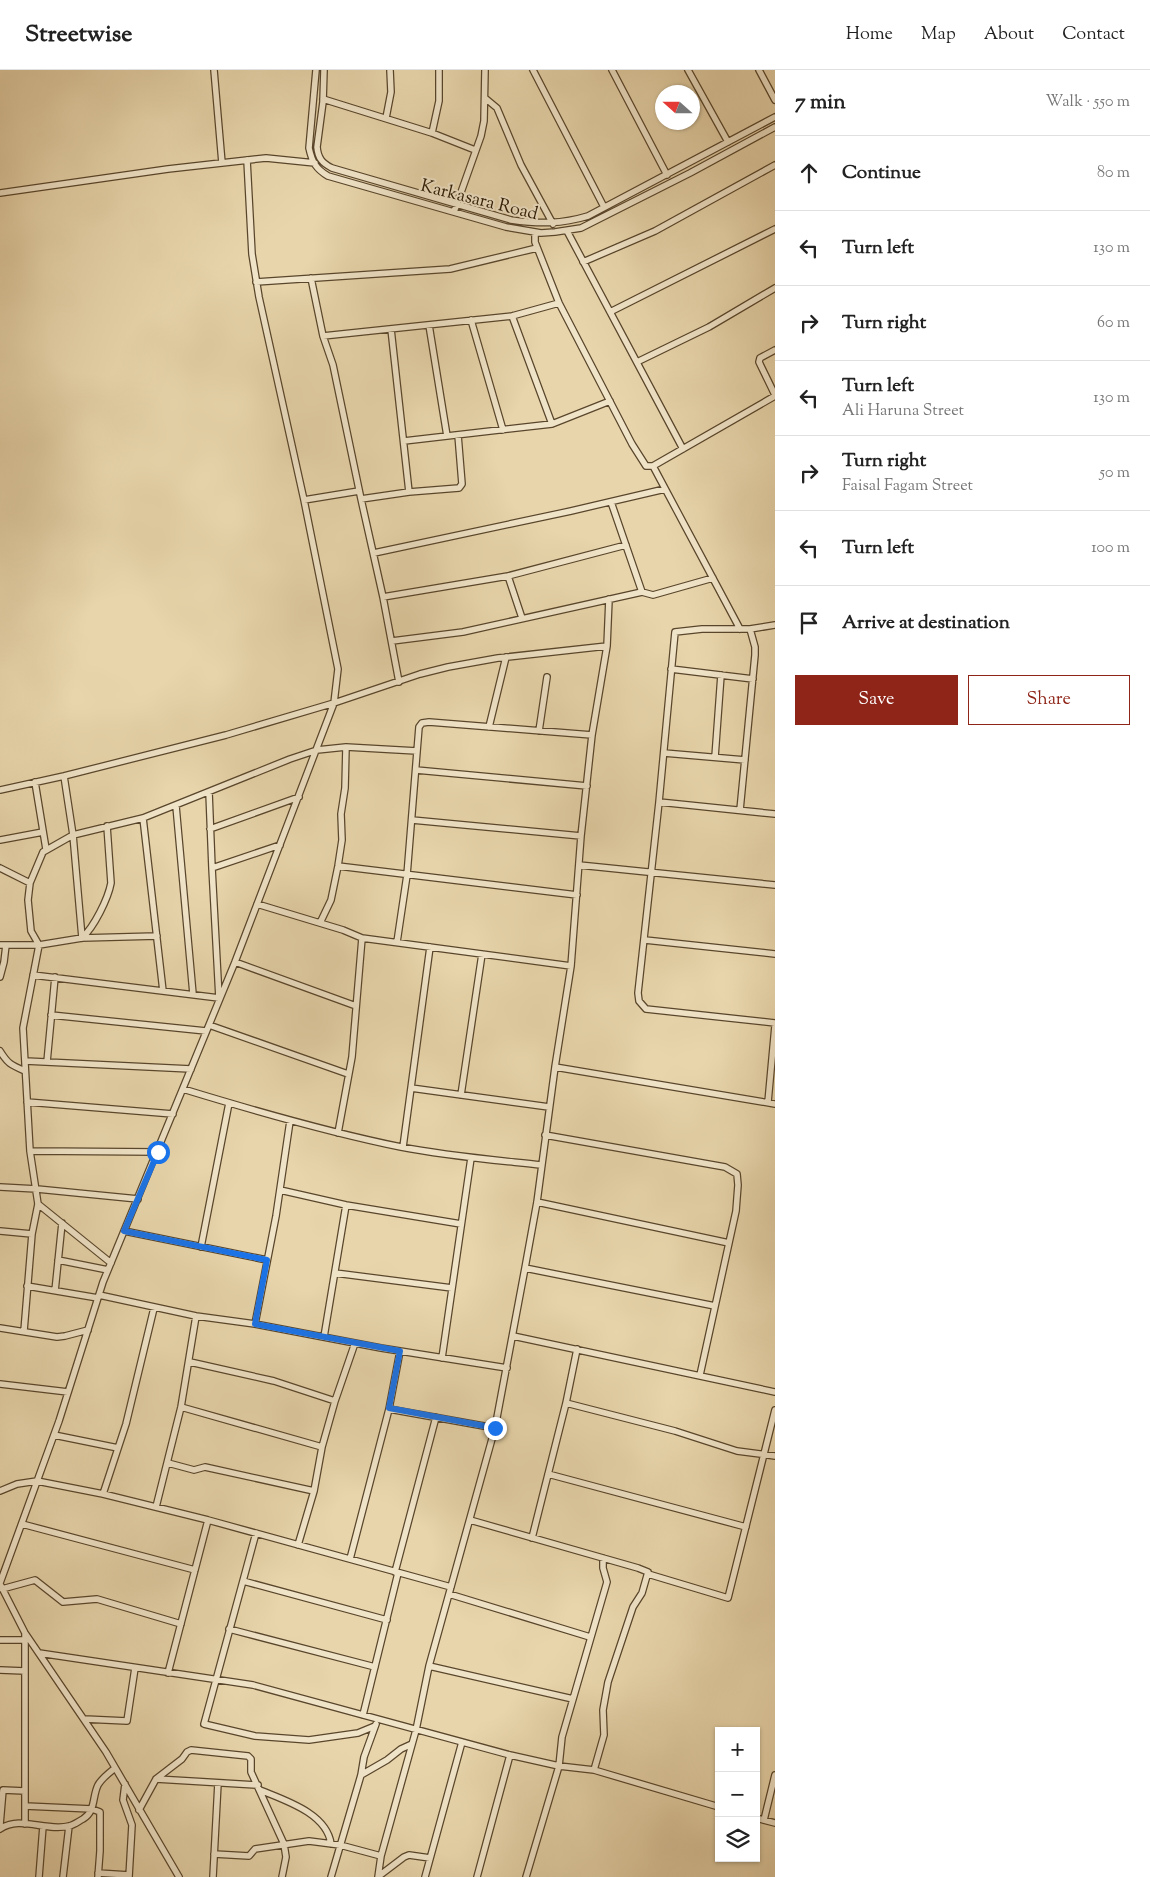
<!DOCTYPE html>
<meta charset="utf-8">
<style>
body{margin:0;font-family:"Sorts Mill Goudy",serif;background:#f2f2f2;color:#222}
.controls{position:absolute;right:15px;bottom:15px;display:grid;overflow:hidden;border-radius:0px;box-shadow:0 1px 4px #0004}
.controls button{width:45px;height:45px;display:grid;place-items:center;padding:0;border:0;border-bottom:1px solid #e0e0e0;background:#fff;color:#222;font:25px sans-serif}
.compass{position:absolute;left:655px;top:15px;width:45px;height:45px;border-radius:50%;background:#fff;box-shadow:0 1px 4px #0004;rotate:291deg}
.stop{position:absolute;width:15px;height:15px;margin:-11px;border:4px solid #1a73e8;border-radius:50%;background:#fff}
.stop.end{background:#1a73e8;border-color:#fff;box-shadow:0 1px 5px #0008}
.list{margin:0;padding:0;list-style:none}
h2{display:flex;justify-content:space-between;align-items:center;height:65px;margin:0;padding:0 20px;font-size:21px}
h2 small{font-size:16px;font-weight:400;color:#767676}
.list li{display:grid;grid-template-columns:32px 1fr auto;gap:15px;align-items:center;box-sizing:border-box;height:75px;padding:0 20px;border-top:1px solid #e0e0e0}
.list b{display:block;font-size:19px;white-space:nowrap}
.list p{margin:0;font-size:16px;white-space:nowrap;color:#767676}
.list em{font-size:16px;font-style:normal;color:#767676}
.actions{display:flex;gap:10px;padding:15px 20px}
.actions a{flex:1;padding:11px 0;border:1px solid #8f2418;border-radius:0px;text-align:center;font-size:18px;color:#8f2418}
.actions .main{background:#8f2418;color:#fff}
.icon{flex:none;width:28px;height:28px;fill:none;stroke:currentColor;stroke-width:2;stroke-linecap:round;stroke-linejoin:round}
.map{position:relative;flex:none;width:775px;height:1807px;overflow:hidden}
header{display:flex;align-items:center;gap:30px;box-sizing:border-box;height:70px;padding:0 25px;background:#fff;border-bottom:1px solid #e0e0e0}
header strong{font-size:24px}
nav{display:flex;gap:28px;margin-inline-start:auto;font-size:18px}
main{display:flex}
aside{flex:1;background:#fff}
.map>svg:first-child{display:block}
.lines{fill:none;stroke-linecap:round;stroke-linejoin:round}
.street-casing{stroke:#59462c;stroke-width:8}
.street{stroke:#f0e4c8;stroke-width:5.5}
.route{stroke:#1a73e8;stroke-width:6}
.labels{text-anchor:middle;dominant-baseline:central;stroke-width:4;stroke-linejoin:round;paint-order:stroke}
.street-label{font-size:18px;fill:#291701;stroke:#f0e4c8}
</style>
<header>
<strong>Streetwise</strong>
<nav><a>Home</a><a>Map</a><a>About</a><a>Contact</a></nav>
</header>
<main>
<div class="map">
<svg width="775" height="1807" viewBox="0 0 775 1807">
<rect width="100%" height="100%" fill="#e8d5ab"/>
<filter id="stains"><feTurbulence type="fractalNoise" baseFrequency=".004" numOctaves="4"/><feColorMatrix values="0 0 0 0 .2 0 0 0 0 .09 0 0 0 0 .02 0 0 0 .5 -.17"/></filter>
<radialGradient id="worn" r=".72"><stop offset=".6" stop-color="#630" stop-opacity="0"/><stop offset="1" stop-color="#630" stop-opacity=".3"/></radialGradient>
<g class="lines">
<g class="street-casing">
<path id="street" d="M214 0 222 93
M316 0 309 78C312 92 316 99 328 106L506 157 541 163 555 162 581 158 690 103 775 57
M324 0 323 32 317 77C318 88 322 93 332 98L511 150C539 154 562 154 588 146L775 47
M533 0 604 137
M612 0 667 105
M688 0 728 72
M759 0 775 30
M485 28 497 38 521 95 553 154
M323 29 432 63 475 80
M386 48 391 22 390 0
M432 63 439 31V0
M0 123 168 99 266 88 315 93
M454 142 481 66 484 51 485 0
M567 161 683 379
M535 162V172L559 233 632 374 646 396H653L775 326
M583 192 655 161 775 95
M311 208 323 266 333 295 361 429 383 527 399 612
M256 212 450 199 537 178
M610 242 775 159
M512 246 552 354
M471 250 503 360
M429 255 447 366
M391 259 409 422
M323 266 512 246 559 233
M775 280 760 288 759 292 775 325
M637 292 709 257 775 218
M404 371 552 354 610 331
M653 396 740 559
M361 429 409 422 459 418 462 414 458 365
M304 430 359 421
M611 432 642 522
M374 483 571 441 665 419
M508 506 522 548
M383 527 508 506 626 475
M775 555 750 559H702L675 562 659 732 638 923 639 931 646 939 775 953
M392 571 463 562 642 522 653 525 713 508
M671 599 753 609
M489 657 506 587
M539 661 547 607
M664 683 745 690
M715 687 721 605
M416 700 587 716
M64 706 73 765 82 868
M35 712 46 779
M0 720 64 706 226 665 334 633 420 604 448 597 498 588 607 576
M209 722 212 798
M659 732 775 744
M176 736 193 924
M740 740 755 585V577L750 559
M143 748 163 921
M412 750 581 766
M210 759 299 727
M0 770 43 762
M579 795 775 815
M338 796 577 825
M0 798 30 813
M257 834 343 860 362 868 571 896
M320 853 331 830 338 796 342 770 341 744 345 718 346 677
M82 868C94 857 108 829 111 813L107 756
M645 870 775 884
M397 872 407 805 419 657 422 653 429 652 592 665
M0 875H39L82 868 157 866
M235 892 356 936
M33 905 219 928 212 798 280 775
M0 907 4 892 6 875
M51 945 206 961
M209 955 348 1004
M0 981C8 994 11 995 25 1001
M25 991 191 999
M47 992 55 907
M555 997 775 1034
M411 1018 549 1037
M183 1019C255 1041 327 1062 401 1077 447 1086 495 1090 541 1095
M461 1025 482 884
M27 1032 173 1044
M768 1032 775 956
M338 1063 352 987 362 868
M545 1065 725 1097 737 1104 738 1115 736 1141 700 1305
M403 1077 430 877
M30 1081 158 1082
M0 1117 37 1119 138 1129
M280 1120 346 1135 461 1154
M537 1132 729 1173
M38 1134 111 1193
M0 1161 32 1164
M124 1161 267 1190
M201 1177 229 1033
M58 1190 108 1200
M525 1198 715 1236
M335 1203 452 1218
M27 1216 98 1228
M55 1221 62 1153
M99 1225 196 1246 255 1254 381 1278 507 1298
M255 1254 276 1146 290 1051
M0 1258 57 1267 65 1266 88 1260
M24 1261 32 1164 38 1134 30 1081 23 958 39 875 31 861 28 830 30 813 43 782 73 765 143 748 290 689 317 680 346 677 417 681
M513 1266 775 1322
M324 1267 346 1135
M442 1288 471 1088
M190 1292 274 1311 335 1331
M0 1314 68 1322
M566 1333 577 1279
M181 1337 322 1377
M389 1339 495 1358
M54 1365 118 1378
M168 1393 194 1400 205 1397 314 1421
M548 1404 746 1457
M0 1421 17 1414 37 1411 103 1424 208 1450 451 1517
M103 1424 126 1354 154 1238
M156 1437 181 1337 196 1246
M470 1450 638 1498 648 1502 642 1523 633 1537 608 1612 603 1640 604 1665 594 1700
M22 1454 195 1500
M256 1463 204 1654 255 1666 309 1670 358 1663 375 1656
M532 1468 566 1333 675 1361 737 1381 775 1386
M298 1475 314 1421 322 1377 335 1331 355 1273
M350 1489 389 1339 400 1281
M395 1502 436 1347
M648 1504 728 1528 775 1340
M243 1511 387 1550
M0 1513 59 1351 103 1212 235 892 334 633 338 599 304 430 259 227 252 184 247 90
M0 1514 25 1563 106 1682 179 1807
M2 1519 35 1510 63 1532 97 1529 181 1554
M449 1524 590 1567
M229 1559 375 1597
M0 1570H25
M39 1583 253 1615 510 1685 559 1696 594 1700 719 1737
M429 1596 573 1629
M0 1600 25 1601
M168 1603 208 1450
M363 1645 398 1503
M84 1649 127 1651 135 1598
M361 1705 387 1690 401 1679 412 1674
M156 1709 258 1715
M125 1714 123 1730 132 1755 129 1807
M260 1720C284 1730 327 1743 331 1774
M25 1736 92 1739 100 1742V1781L98 1807
M139 1740 156 1709 182 1689 187 1682 191 1680 248 1686 251 1689V1702L284 1774 286 1787 282 1807
M756 1748 775 1753
M764 1750 775 1705
M25 1754V1564
M0 1755 3 1720 25 1721
M0 1759C20 1745 46 1762 69 1756 74 1755 79 1751 83 1749 96 1741 92 1727 98 1715 102 1708 109 1703 115 1698
M214 1784 249 1786 255 1779 309 1771 340 1775 381 1786
M98 1803 129 1805
M379 1806 404 1787 409 1785 430 1788
M39 1807 43 1756
M63 1807 69 1756
M213 1807 218 1713
M331 1807 361 1705 364 1687 376 1654
M378 1807 381 1786 416 1660 429 1596 495 1358 525 1198 537 1132 555 997 571 896 581 766 592 665 607 576 609 529
M425 1807 462 1672
M477 1807 510 1685
M526 1807 559 1696 562 1667 607 1512 603 1498V1488"/>
</g>
<use href="#street" class="street"/>
</g>
<g class="lines">
<path class="route" d="M158 1082 124 1161 267 1190 255 1254 400 1281 389 1338 495 1358"/>
</g>
<g class="labels">
<g class="street-label">
<text transform="translate(479 131) rotate(14)">Karkasara Road</text>
</g>
</g>
<rect width="100%" height="100%" filter="url(#stains)"/>
<rect width="100%" height="100%" fill="url(#worn)"/>
</svg>
<div class="controls">
<button>+</button>
<button>−</button>
<button><svg class="icon" aria-label="layers" viewBox="0 0 24 24"><path d="M12 4l9 5-9 5-9-5zM3 14l9 5 9-5"/></svg></button>
</div>
<svg class="compass" viewBox="-18 -18 36 36"><path d="M0-13l5 13h-10z" fill="#e53935"/><path d="M0 13l5-13h-10z" fill="#767676"/></svg>
<div class="stop" style="left:158px;top:1082px"></div>
<div class="stop end" style="left:495px;top:1358px"></div>
</div>
<aside>
<h2>7 min<small>Walk · 550 m</small></h2>
<ul class="list">
<li><svg class="icon" aria-label="ahead" viewBox="0 0 24 24"><path d="M12 20V5M6 11l6-6 6 6"/></svg><div><b>Continue</b></div><em>80 m</em></li>
<li><svg class="icon" aria-label="left" viewBox="0 0 24 24"><path d="M17 20v-9H6M10 6l-5 5 5 5"/></svg><div><b>Turn left</b></div><em>130 m</em></li>
<li><svg class="icon" aria-label="right" viewBox="0 0 24 24"><path d="M7 20v-9h11M14 6l5 5-5 5"/></svg><div><b>Turn right</b></div><em>60 m</em></li>
<li><svg class="icon" aria-label="left" viewBox="0 0 24 24"><path d="M17 20v-9H6M10 6l-5 5 5 5"/></svg><div><b>Turn left</b><p>Ali Haruna Street</p></div><em>130 m</em></li>
<li><svg class="icon" aria-label="right" viewBox="0 0 24 24"><path d="M7 20v-9h11M14 6l5 5-5 5"/></svg><div><b>Turn right</b><p>Faisal Fagam Street</p></div><em>50 m</em></li>
<li><svg class="icon" aria-label="left" viewBox="0 0 24 24"><path d="M17 20v-9H6M10 6l-5 5 5 5"/></svg><div><b>Turn left</b></div><em>100 m</em></li>
<li><svg class="icon" aria-label="arrive" viewBox="0 0 24 24"><path d="M6 21V4h12l-3 4 3 4H6"/></svg><div><b>Arrive at destination</b></div></li>
</ul>
<div class="actions"><a class="main">Save</a><a>Share</a></div>
</aside>
</main>
